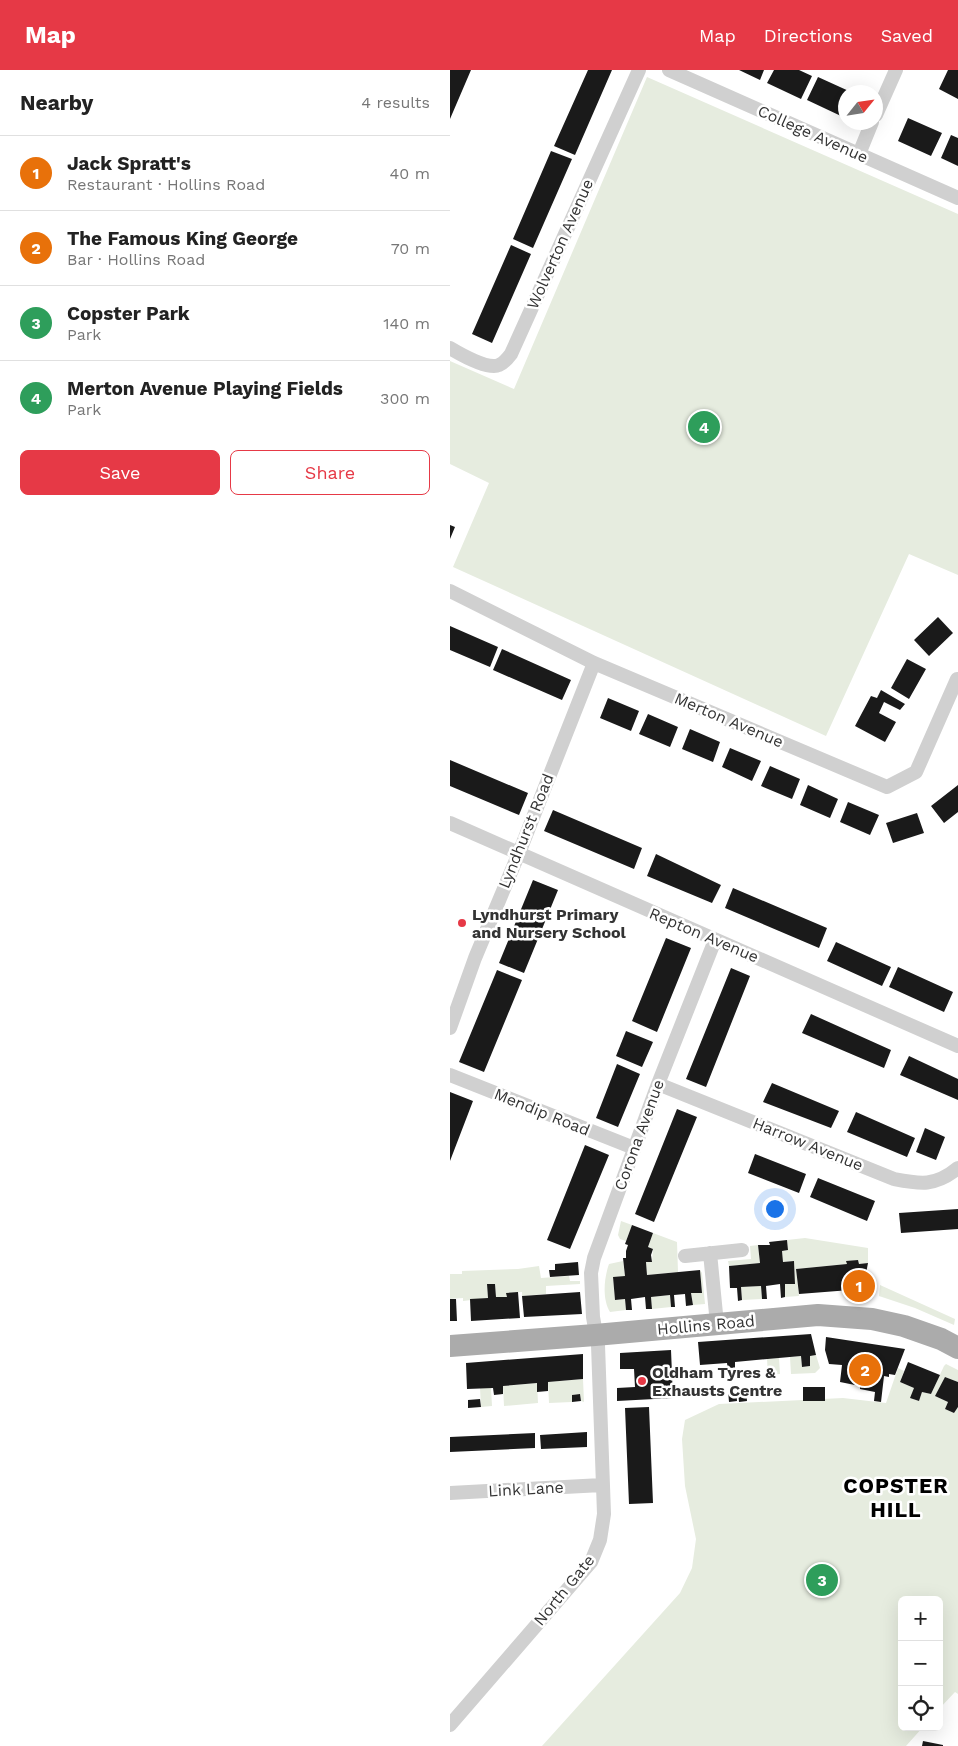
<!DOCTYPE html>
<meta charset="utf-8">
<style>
body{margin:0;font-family:"Work Sans",sans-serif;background:#f6f6f6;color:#222}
.controls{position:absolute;right:15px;bottom:15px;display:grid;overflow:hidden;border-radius:8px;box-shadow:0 5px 20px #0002}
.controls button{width:45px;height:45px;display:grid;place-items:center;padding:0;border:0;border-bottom:1px solid #e0e0e0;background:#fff;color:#222;font:25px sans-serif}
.compass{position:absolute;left:388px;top:15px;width:45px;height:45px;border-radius:50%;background:#fff;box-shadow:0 5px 20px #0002;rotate:60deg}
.you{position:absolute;left:324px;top:1138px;width:18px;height:18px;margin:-12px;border:4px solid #fff;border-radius:50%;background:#1a73e8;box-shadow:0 0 0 8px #1a73e833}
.badge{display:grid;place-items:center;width:32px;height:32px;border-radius:50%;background:#e63946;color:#fff;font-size:16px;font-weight:700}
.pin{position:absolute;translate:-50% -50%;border:2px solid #fff;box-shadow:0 1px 5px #0006}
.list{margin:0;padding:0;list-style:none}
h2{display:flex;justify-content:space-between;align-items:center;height:65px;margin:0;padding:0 20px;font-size:21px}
h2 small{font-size:16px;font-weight:400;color:#767676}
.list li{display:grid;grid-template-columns:32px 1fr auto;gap:15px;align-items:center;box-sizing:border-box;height:75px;padding:0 20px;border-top:1px solid #e0e0e0}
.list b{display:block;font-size:19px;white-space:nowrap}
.list p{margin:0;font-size:16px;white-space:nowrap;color:#767676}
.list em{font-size:16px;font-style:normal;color:#767676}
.actions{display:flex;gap:10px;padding:15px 20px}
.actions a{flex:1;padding:11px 0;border:1px solid #e63946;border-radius:8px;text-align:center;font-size:18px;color:#e63946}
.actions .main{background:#e63946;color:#fff}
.icon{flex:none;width:28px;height:28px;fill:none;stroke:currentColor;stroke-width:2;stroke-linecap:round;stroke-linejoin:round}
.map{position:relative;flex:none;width:508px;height:1676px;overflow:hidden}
header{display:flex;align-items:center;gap:30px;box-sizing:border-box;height:70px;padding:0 25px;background:#e63946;color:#fff}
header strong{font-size:24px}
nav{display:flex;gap:28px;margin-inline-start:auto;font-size:18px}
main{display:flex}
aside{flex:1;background:#fff}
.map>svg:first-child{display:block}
.green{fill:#e6ecdf}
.building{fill:#1a1a1a}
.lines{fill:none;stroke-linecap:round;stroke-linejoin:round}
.street{stroke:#d0d0d0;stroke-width:14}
.primary{stroke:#ababab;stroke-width:22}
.poi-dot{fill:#e63946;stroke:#fff;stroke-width:2}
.labels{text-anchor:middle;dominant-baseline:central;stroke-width:5;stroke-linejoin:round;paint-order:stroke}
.street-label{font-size:16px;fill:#333;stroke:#fff}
.poi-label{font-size:16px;font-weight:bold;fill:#333;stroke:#fff;text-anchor:start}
.district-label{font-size:21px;font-weight:bold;letter-spacing:1px;fill:#000;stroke:#fff}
</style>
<header>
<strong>Map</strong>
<nav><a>Map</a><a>Directions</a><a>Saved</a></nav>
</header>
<main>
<aside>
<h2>Nearby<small>4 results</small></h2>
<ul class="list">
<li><span class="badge" style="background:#e8710a">1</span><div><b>Jack Spratt's</b><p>Restaurant · Hollins Road</p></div><em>40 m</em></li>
<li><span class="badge" style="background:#e8710a">2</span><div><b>The Famous King George</b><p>Bar · Hollins Road</p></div><em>70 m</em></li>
<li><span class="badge" style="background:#2e9e5b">3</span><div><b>Copster Park</b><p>Park</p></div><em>140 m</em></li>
<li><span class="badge" style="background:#2e9e5b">4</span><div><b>Merton Avenue Playing Fields</b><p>Park</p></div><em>300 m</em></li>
</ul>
<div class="actions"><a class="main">Save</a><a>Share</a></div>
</aside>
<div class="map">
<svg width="508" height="1676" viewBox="0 0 508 1676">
<rect width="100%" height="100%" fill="#fff"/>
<path class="green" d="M197 7 508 144V505L459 484 376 666 3 497 39 413 0 394V291L64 319Z
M171 1151 182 1155 176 1171 170 1169 168 1165Z
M203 1163 227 1172 228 1202 197 1205 196 1192 202 1191 203 1179 198 1177Z
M355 1168 418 1178V1193L409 1194 408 1190 397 1192V1194L346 1199 349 1226 335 1227V1214L345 1213 344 1191 333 1192 332 1181 338 1180 337 1170Z
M308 1175 310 1193 279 1196 278 1191 301 1189 300 1176Z
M173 1191 175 1206 163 1208 165 1230 175 1229 176 1240 160 1242C152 1229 154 1208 159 1194Z
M89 1196 91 1208 119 1206 120 1211H130V1214L96 1216V1224L72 1226V1222L57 1223V1227H46L45 1214H37L38 1228 13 1231V1228L0 1229V1204H12V1201L68 1199Z
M250 1200 252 1203 255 1234 243 1235 241 1223 252 1222Z
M430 1215 505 1249 504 1255 465 1238 429 1226Z
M311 1216 312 1229 292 1230 291 1217Z
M220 1225 221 1237 202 1239 201 1227Z
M366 1285 370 1298 365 1303 341 1304 340 1287 351 1286 352 1297 360 1296V1286Z
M329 1288 330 1304 318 1305 317 1289Z
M496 1294 508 1300V1312L495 1307 486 1326 498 1332 495 1339 504 1343 508 1337V1624L505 1622 489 1639V1530H452V1657H473L456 1676H92L230 1523 242 1498 246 1469 235 1416 232 1369 235 1350 269 1334 393 1328 436 1333 448 1298 454 1301 450 1312 464 1318 461 1328 469 1331 472 1322 481 1324 494 1296Z
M133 1309 134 1332 131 1331 130 1324 122 1325V1332L99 1333 98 1312Z
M87 1313 88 1333 54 1336 53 1316Z
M30 1318H41L42 1336 31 1337Z"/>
<path class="building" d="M0 0H21L0 49Z
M138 0H162L125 85 104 76Z
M289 0H314L310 10Z
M324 0H349L362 6 351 29 317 13Z
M498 0H508V29L489 19Z
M368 7 401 22H396V36L391 46 357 30Z
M458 48 492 63 481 86 448 71Z
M501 65 508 68V96L491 88Z
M101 81 122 89 83 178 63 169Z
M61 175 81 184 42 273 22 264Z
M0 455 5 457 0 469Z
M488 547 503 563 479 586 464 570Z
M0 556 48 577 40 597 0 580Z
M52 579 121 610 112 630 43 600Z
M457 589 476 599 459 629 441 618Z
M431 620 455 634 450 640 434 632 429 643 446 652 435 672 405 656 421 626 427 628Z
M158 628 189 641 181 661 150 648Z
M198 644 228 657 220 677 189 664Z
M240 659 270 672 263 692 232 679Z
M280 678 311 691 302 711 272 697Z
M0 690 78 723 69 745 0 716Z
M320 696 350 709 342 729 311 716Z
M358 715 388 729 380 748 350 735Z
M508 715V742L494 753 481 736Z
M398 732 429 745 420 765 390 752Z
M103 740 192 778 184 799 94 761Z
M467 743 474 763 443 773 436 753Z
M206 784 271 815 262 833 197 806Z
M83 810 108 820 74 903 49 893Z
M283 818 377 858 369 878 275 838Z
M216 868 241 878 207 962 182 951Z
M386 872 441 897 432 916 377 891Z
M448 897 503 922 494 942 439 917Z
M281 898 300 906 256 1017 236 1009Z
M47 900 72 910 34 1002 9 992Z
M361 944 441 980 434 998 352 963Z
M176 961 203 972 192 997 166 986Z
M459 986 508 1009V1030L450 1005Z
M167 994 190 1004 168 1057 146 1048Z
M322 1013 389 1041 381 1058 313 1032Z
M0 1022 23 1031 0 1091Z
M227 1039 247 1047 204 1152 185 1144Z
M406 1042 465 1068 457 1087 397 1062Z
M475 1058 495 1067 486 1090 466 1082Z
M135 1075 159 1085 120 1179 97 1170Z
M305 1084 356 1104 349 1123 298 1103Z
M368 1108 425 1131 417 1151 360 1127Z
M508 1139V1159L451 1163 449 1143Z
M182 1155 203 1163 198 1177 203 1179 201 1185 202 1192H196L197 1205 250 1200 252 1223H241L243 1235 236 1236 235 1224 224 1225 225 1237H221L220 1225 201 1227 202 1239H196L195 1227 181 1229 182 1240H176L175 1229 165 1230 163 1207 175 1206 173 1188H176V1181L178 1175 175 1174Z
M337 1170 338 1180 332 1181 333 1192 344 1191 345 1214H335V1227L331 1228 330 1214 316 1216 317 1229H312L311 1216 291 1217 292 1230 288 1231 287 1218H280L279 1196 310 1193 308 1175H320L319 1172Z
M408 1190 409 1194 418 1193 413 1219 349 1224 346 1199 397 1194 396 1191Z
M128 1192 129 1205 100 1207 99 1200H105V1194Z
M37 1214H45L46 1227H57L56 1223 68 1222 70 1248 21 1251 20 1229 38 1228Z
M130 1222 132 1244 74 1247 72 1226Z
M0 1229H6L7 1251H0Z
M361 1264 366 1285 360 1286V1296L352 1297 351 1286 285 1292V1301H278L277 1293 250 1295 248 1272Z
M376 1267 455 1279 445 1305 439 1304V1307L434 1306 431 1332 424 1331 425 1322 410 1319V1316L390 1312 392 1295 379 1294 375 1280Z
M221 1280 223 1328 167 1331V1318L185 1317 184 1299H170V1283Z
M133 1284V1309L98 1312V1321L87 1322V1313L53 1316V1324L44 1325 43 1318 17 1319 16 1293Z
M458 1292 490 1305 481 1324 472 1322 469 1331 460 1328 464 1318 450 1312Z
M495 1307 508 1312V1337L504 1343 495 1339 498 1332 485 1326Z
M353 1317H375V1331H353Z
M286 1319 287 1331 279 1332 278 1320Z
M296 1319 297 1331 289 1332 288 1320Z
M130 1324 131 1331 122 1332V1325Z
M30 1329 31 1337 18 1338V1330Z
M199 1337 203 1433 179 1434 175 1338Z
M137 1362V1377L91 1379 90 1365Z
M85 1363V1378L0 1382V1367Z
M473 1671 493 1675V1676H472Z"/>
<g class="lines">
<path class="street" d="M219 0 508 128
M426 45 446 0
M409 84 422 52
M0 278C10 284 38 300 49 295 54 293 58 288 61 284L189 0
M0 521 144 593 437 717 466 702 507 609
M0 753 508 976
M0 958 25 888 69 783 144 593
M0 1005 184 1078
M208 1014 444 1109C470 1114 485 1117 508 1098
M260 1183 267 1254
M235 1186 292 1180
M0 1423 152 1415
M0 1655 141 1492 150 1470 154 1444 148 1275 143 1247 141 1203 144 1188 208 1014 265 870"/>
<path class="primary" d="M0 1276 145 1265 368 1245 422 1249 454 1256 491 1269 508 1278"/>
</g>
<g class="poi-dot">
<circle cx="12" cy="853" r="5"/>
<circle cx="192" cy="1311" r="5"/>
</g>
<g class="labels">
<g class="street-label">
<text transform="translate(363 64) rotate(24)">College Avenue</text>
<text transform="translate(110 174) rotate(-66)">Wolverton Avenue</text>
<text transform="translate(279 650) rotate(23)">Merton Avenue</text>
<text transform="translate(76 761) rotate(-68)">Lyndhurst Road</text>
<text transform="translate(254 865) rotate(23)">Repton Avenue</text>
<text transform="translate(92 1042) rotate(22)">Mendip Road</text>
<text transform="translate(189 1065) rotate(-70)">Corona Avenue</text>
<text transform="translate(358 1074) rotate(22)">Harrow Avenue</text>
<text transform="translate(256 1255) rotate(-5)">Hollins Road</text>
<text transform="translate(76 1419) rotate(-3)">Link Lane</text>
<text transform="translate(114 1520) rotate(-51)">North Gate</text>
</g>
<g class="poi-label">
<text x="22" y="844">Lyndhurst Primary<tspan x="22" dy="18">and Nursery School</tspan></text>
<text x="202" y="1302">Oldham Tyres &amp;<tspan x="202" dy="18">Exhausts Centre</tspan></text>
</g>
<g class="district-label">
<text x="446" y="1415">COPSTER<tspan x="446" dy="24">HILL</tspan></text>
</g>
</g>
</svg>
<div class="controls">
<button>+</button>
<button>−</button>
<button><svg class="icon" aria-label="locate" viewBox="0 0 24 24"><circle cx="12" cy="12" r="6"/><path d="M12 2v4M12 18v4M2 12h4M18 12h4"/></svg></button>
</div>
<svg class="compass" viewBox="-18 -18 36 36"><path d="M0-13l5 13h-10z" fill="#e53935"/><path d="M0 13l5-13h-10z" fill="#767676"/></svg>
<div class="you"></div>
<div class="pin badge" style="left:409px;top:1216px;background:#e8710a">1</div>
<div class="pin badge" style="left:415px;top:1300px;background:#e8710a">2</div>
<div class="pin badge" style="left:372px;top:1510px;background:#2e9e5b">3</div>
<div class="pin badge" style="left:254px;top:357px;background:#2e9e5b">4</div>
</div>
</main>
